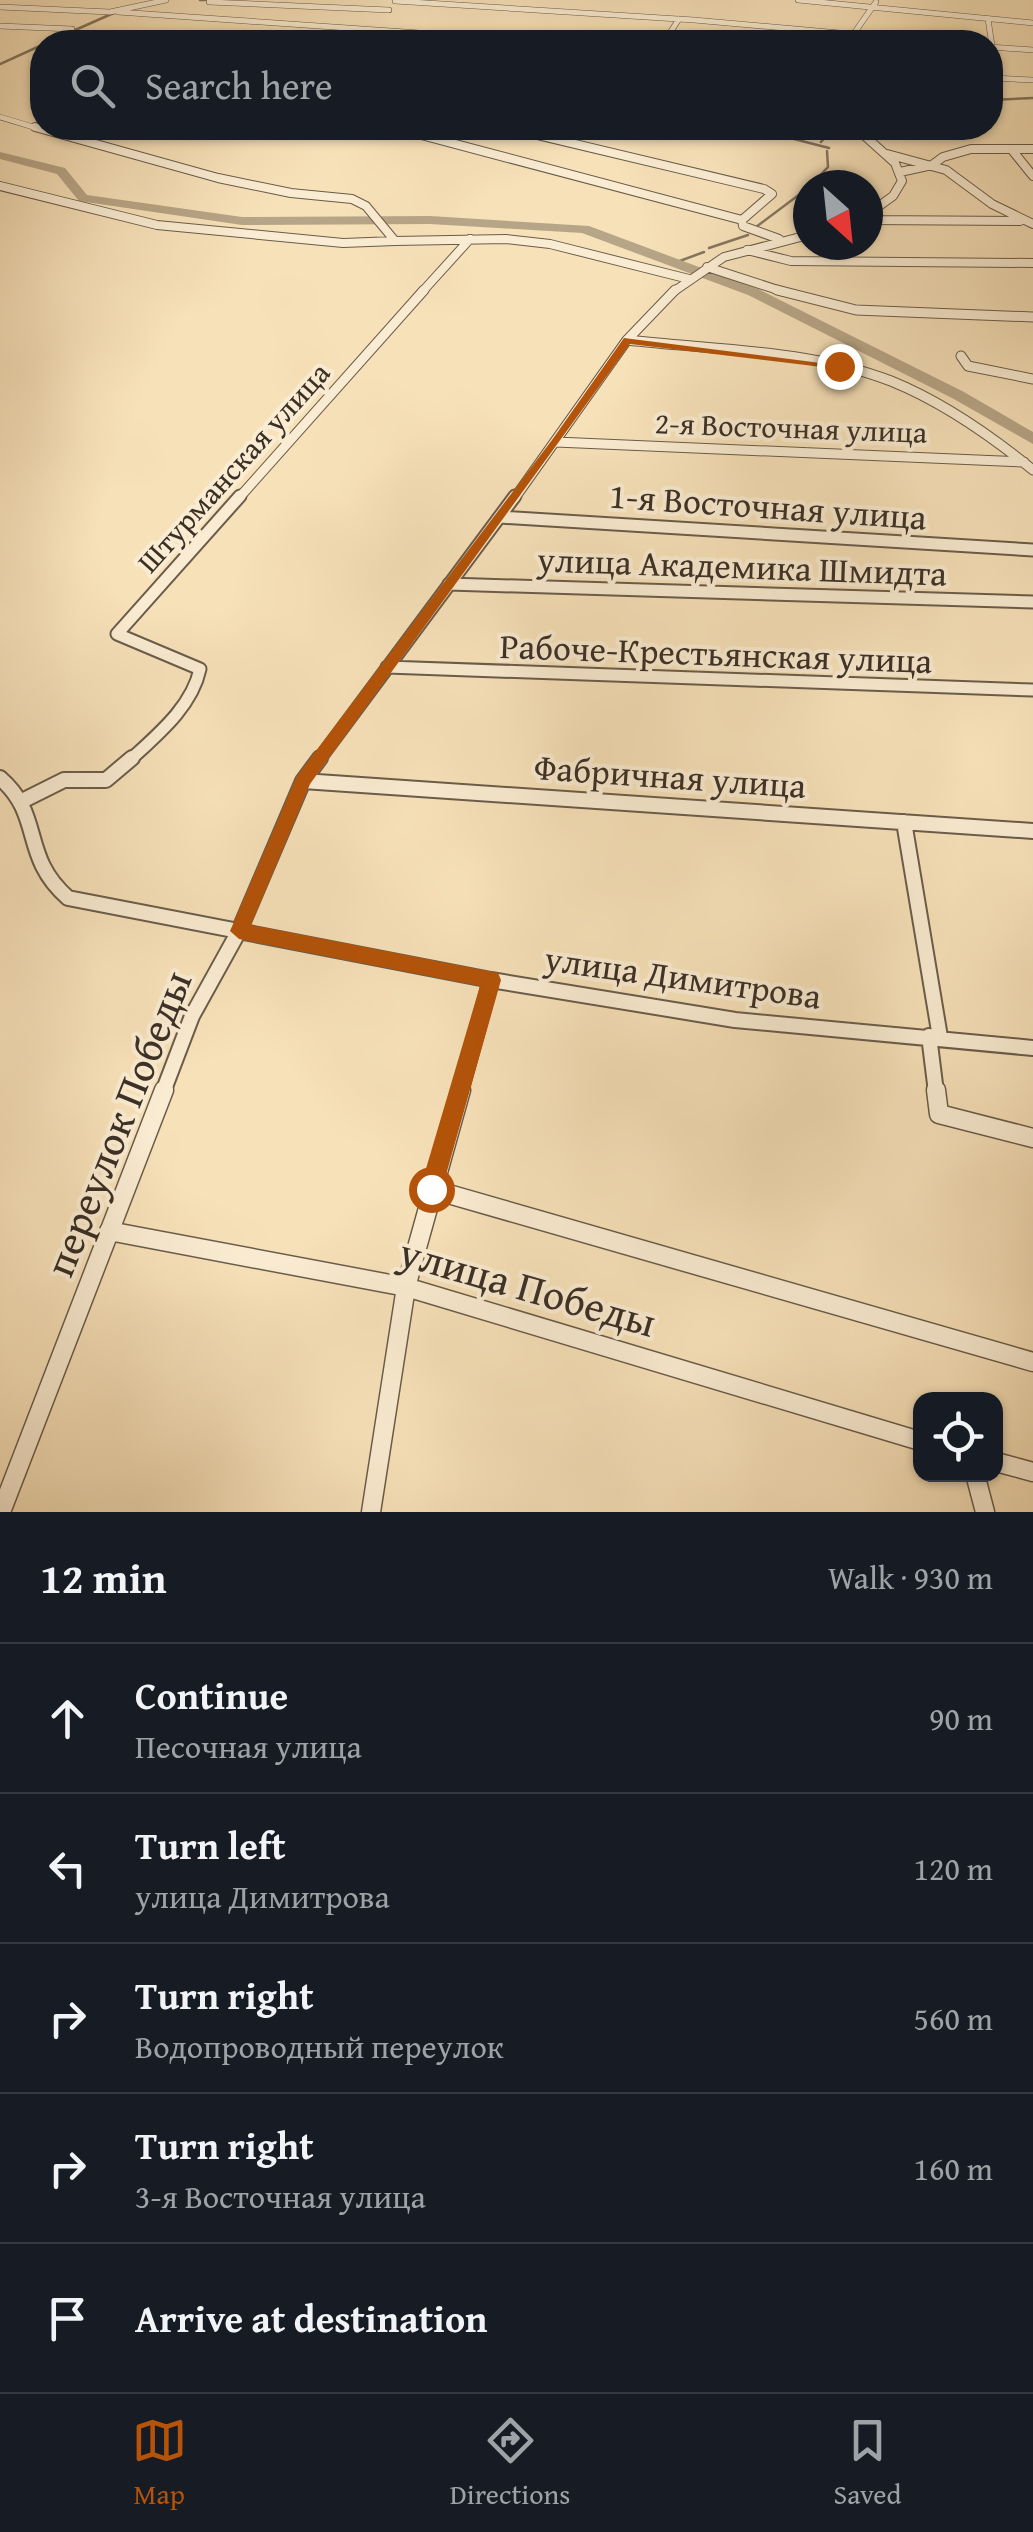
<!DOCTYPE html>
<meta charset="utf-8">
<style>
body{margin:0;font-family:"Gentium Book Plus",serif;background:#242831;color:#f1f3f6}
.controls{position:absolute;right:30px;bottom:30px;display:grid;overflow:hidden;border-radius:20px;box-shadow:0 2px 8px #0004}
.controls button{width:90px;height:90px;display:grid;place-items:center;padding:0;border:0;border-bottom:2px solid #363941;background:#171b24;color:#f1f3f6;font:50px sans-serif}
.compass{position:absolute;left:793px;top:170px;width:90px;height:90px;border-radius:50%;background:#171b24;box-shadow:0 2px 8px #0004;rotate:153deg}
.stop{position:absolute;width:30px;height:30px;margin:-22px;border:8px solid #b45309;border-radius:50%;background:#fff}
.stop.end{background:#b45309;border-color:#fff;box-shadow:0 2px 10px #0008}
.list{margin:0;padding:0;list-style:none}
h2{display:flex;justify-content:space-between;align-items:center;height:130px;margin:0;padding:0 40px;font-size:42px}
h2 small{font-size:32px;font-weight:400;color:#9ea1a6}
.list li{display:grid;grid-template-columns:65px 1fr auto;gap:30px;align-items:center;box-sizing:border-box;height:150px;padding:0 40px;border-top:2px solid #363941}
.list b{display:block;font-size:38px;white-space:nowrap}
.list p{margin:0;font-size:32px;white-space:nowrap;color:#9ea1a6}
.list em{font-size:32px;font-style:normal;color:#9ea1a6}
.icon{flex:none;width:55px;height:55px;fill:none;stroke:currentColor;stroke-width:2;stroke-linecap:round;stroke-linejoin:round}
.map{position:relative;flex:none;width:1033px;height:1512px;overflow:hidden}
.search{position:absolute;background:#171b24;box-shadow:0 2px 8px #0004;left:30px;right:30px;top:30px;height:110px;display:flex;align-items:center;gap:25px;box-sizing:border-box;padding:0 35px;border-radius:40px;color:#9ea1a6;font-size:38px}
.sheet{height:880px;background:#171b24}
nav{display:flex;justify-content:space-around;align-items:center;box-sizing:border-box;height:140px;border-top:2px solid #363941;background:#171b24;font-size:28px;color:#9ea1a6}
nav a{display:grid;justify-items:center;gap:5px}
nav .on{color:#b45309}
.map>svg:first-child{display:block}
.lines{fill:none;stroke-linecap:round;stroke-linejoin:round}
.stream{stroke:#857660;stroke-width:2.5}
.river{fill:#b7a587;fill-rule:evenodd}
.street-far5-casing{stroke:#6a5c4b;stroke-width:6}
.street-far4-casing{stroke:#6a5c4b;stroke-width:10}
.street-far3-casing{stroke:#6a5c4b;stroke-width:11}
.street-far2-casing{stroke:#6a5c4b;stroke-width:15}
.street-far1-casing{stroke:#6a5c4b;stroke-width:18}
.street-casing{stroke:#6a5c4b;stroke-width:21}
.street-far5{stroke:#faecd2;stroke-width:5}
.street-far4{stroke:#faecd2;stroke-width:8}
.street-far3{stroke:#faecd2;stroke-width:9}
.street-far2{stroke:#faecd2;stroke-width:11}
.street-far1{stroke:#faecd2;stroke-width:14}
.street{stroke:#faecd2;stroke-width:18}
.route{fill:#b45309}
.labels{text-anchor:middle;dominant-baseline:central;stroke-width:8;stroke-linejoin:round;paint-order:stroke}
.far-street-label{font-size:30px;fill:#3b3026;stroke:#faecd2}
.street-label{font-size:35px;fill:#3b3026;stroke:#faecd2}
.near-street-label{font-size:42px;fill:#3b3026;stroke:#faecd2}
</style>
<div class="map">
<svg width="1033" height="1512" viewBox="0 0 1033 1512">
<rect width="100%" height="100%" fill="#f7e1b9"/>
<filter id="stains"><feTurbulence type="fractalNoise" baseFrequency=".002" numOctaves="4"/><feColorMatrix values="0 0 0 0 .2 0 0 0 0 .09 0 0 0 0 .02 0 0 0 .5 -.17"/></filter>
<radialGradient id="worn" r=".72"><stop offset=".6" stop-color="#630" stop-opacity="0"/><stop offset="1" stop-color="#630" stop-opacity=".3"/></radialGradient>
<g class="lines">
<path class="stream" d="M200 0H212
M48 42 116 12
M0 64 42 45
M990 100 1033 98
M751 128 829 148
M821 142 827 135 824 128
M811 185 828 167 827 151
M756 227 808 188
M709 248 748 235
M677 262 704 252"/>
<path class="river" d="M0 152 65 168 87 195 242 217 430 216 589 226 758 289 964 392 1033 432V444L952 398 748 295 582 233 430 224 242 225 79 201 57 174 0 159Z"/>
<g class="street-far5-casing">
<path id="street-far5" d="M798 0 1033 23
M395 1 694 20 940 42
M209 2 389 10
M0 7 110 12 166 0
M118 12 548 42
M988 19 997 79
M0 26 72 29
M850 39 876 2
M664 42 679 19
M990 47 1033 50
M993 78 1033 80
M0 117 43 130
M395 128 401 130
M508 128 515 130"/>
</g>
<g class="street-far4-casing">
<path id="street-far4" d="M35 127 218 178 291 193 352 199 366 206 395 241 506 239 550 244 689 279
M395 128 742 220
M508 128 764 189 772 194 742 220 743 226 779 239
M856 128 895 163 902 181 893 196 868 214
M1012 150 1033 176
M887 154 946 170 992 204 1033 224
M900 172 932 165 943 157 971 149H1033
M0 186 157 225 343 243 395 241
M868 220 1020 221
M747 250 791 261 1033 263
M707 267 784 292
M422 292 470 239
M673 292 724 257 808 235"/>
</g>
<g class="street-far3-casing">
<path id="street-far3" d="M777 290 856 310 1033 317
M627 340C714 350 808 349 891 381 943 402 990 435 1033 470
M961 356 968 366 1033 379
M556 442 1024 462
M238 499 424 290
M514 499 627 340 675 290"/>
</g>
<g class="street-far2-casing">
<path id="street-far2" d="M500 517 1033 550
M449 584 1033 602
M387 667 1033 690
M129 761C157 735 192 707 200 669L117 634 240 496
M318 761 515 496"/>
</g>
<g class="street-far1-casing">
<path id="street-far1" d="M0 778C44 816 20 856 68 898L491 980 735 1020 1033 1048
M303 781 1033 831
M24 800 64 780H106L132 758
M904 822 940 1037
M929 1036 936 1092
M163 1092 192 1016 239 931 303 781 320 758
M460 1092 491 980"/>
</g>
<g class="street-casing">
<path id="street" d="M936 1090 939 1114 1033 1138
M431 1189 1033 1362
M109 1231 406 1287 920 1441
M996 1462 1033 1472
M975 1474 985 1512
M1 1512 164 1090
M371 1512 406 1287 461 1090"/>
</g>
<use href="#street-far5" class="street-far5"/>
<use href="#street-far4" class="street-far4"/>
<use href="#street-far3" class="street-far3"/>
<use href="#street-far2" class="street-far2"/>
<use href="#street-far1" class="street-far1"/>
<use href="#street" class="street"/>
</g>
<path class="route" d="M624 338 844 366 839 369 630 344 310 784 251 925 498 973 501 980 442 1189 439 1197 431 1200 423 1197 420 1189 480 986 239 939 230 931 297 776 552 440Z"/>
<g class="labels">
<g class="far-street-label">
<text transform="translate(791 427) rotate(2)">2-я Восточная улица</text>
<text transform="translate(233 467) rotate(-48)">Штурманская улица</text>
</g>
<g class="street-label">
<text transform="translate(768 506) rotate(4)">1-я Восточная улица</text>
<text transform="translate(742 566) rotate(2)">улица Академика Шмидта</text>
<text transform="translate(716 653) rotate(2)">Рабоче-Крестьянская улица</text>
<text transform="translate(670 776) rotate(4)">Фабричная улица</text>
<text transform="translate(683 977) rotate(8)">улица Димитрова</text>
</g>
<g class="near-street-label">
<text transform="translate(117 1123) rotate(-68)">переулок Победы</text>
<text transform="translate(528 1286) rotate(16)">улица Победы</text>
</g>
</g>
<rect width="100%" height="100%" filter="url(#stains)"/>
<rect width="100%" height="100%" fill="url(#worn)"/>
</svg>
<div class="controls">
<button><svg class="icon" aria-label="locate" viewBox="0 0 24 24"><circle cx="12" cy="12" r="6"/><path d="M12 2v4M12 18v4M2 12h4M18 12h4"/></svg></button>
</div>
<svg class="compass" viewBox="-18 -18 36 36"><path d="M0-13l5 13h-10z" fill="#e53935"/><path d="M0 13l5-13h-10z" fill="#9ea1a6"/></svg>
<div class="stop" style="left:431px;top:1189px"></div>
<div class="stop end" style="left:839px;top:366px"></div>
<div class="search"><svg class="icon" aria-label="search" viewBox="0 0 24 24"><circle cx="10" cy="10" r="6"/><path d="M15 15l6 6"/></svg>Search here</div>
</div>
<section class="sheet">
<h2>12 min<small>Walk · 930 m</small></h2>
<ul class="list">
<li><svg class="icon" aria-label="ahead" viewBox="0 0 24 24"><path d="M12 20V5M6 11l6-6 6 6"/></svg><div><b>Continue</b><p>Песочная улица</p></div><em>90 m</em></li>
<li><svg class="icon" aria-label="left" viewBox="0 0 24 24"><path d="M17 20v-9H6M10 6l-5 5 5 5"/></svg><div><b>Turn left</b><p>улица Димитрова</p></div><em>120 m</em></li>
<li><svg class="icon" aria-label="right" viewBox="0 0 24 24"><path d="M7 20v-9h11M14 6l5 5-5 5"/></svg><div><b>Turn right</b><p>Водопроводный переулок</p></div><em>560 m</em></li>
<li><svg class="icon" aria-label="right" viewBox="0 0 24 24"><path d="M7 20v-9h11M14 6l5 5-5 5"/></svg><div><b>Turn right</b><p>3-я Восточная улица</p></div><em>160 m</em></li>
<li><svg class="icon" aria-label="arrive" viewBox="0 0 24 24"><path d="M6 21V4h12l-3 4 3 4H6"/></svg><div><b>Arrive at destination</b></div></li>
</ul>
</section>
<nav>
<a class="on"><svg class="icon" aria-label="map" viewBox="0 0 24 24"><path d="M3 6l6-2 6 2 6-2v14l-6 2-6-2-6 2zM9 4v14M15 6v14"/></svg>Map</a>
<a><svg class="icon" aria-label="directions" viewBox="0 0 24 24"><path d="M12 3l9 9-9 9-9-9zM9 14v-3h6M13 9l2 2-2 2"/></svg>Directions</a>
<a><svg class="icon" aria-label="saved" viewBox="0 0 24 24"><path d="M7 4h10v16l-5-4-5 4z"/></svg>Saved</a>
</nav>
